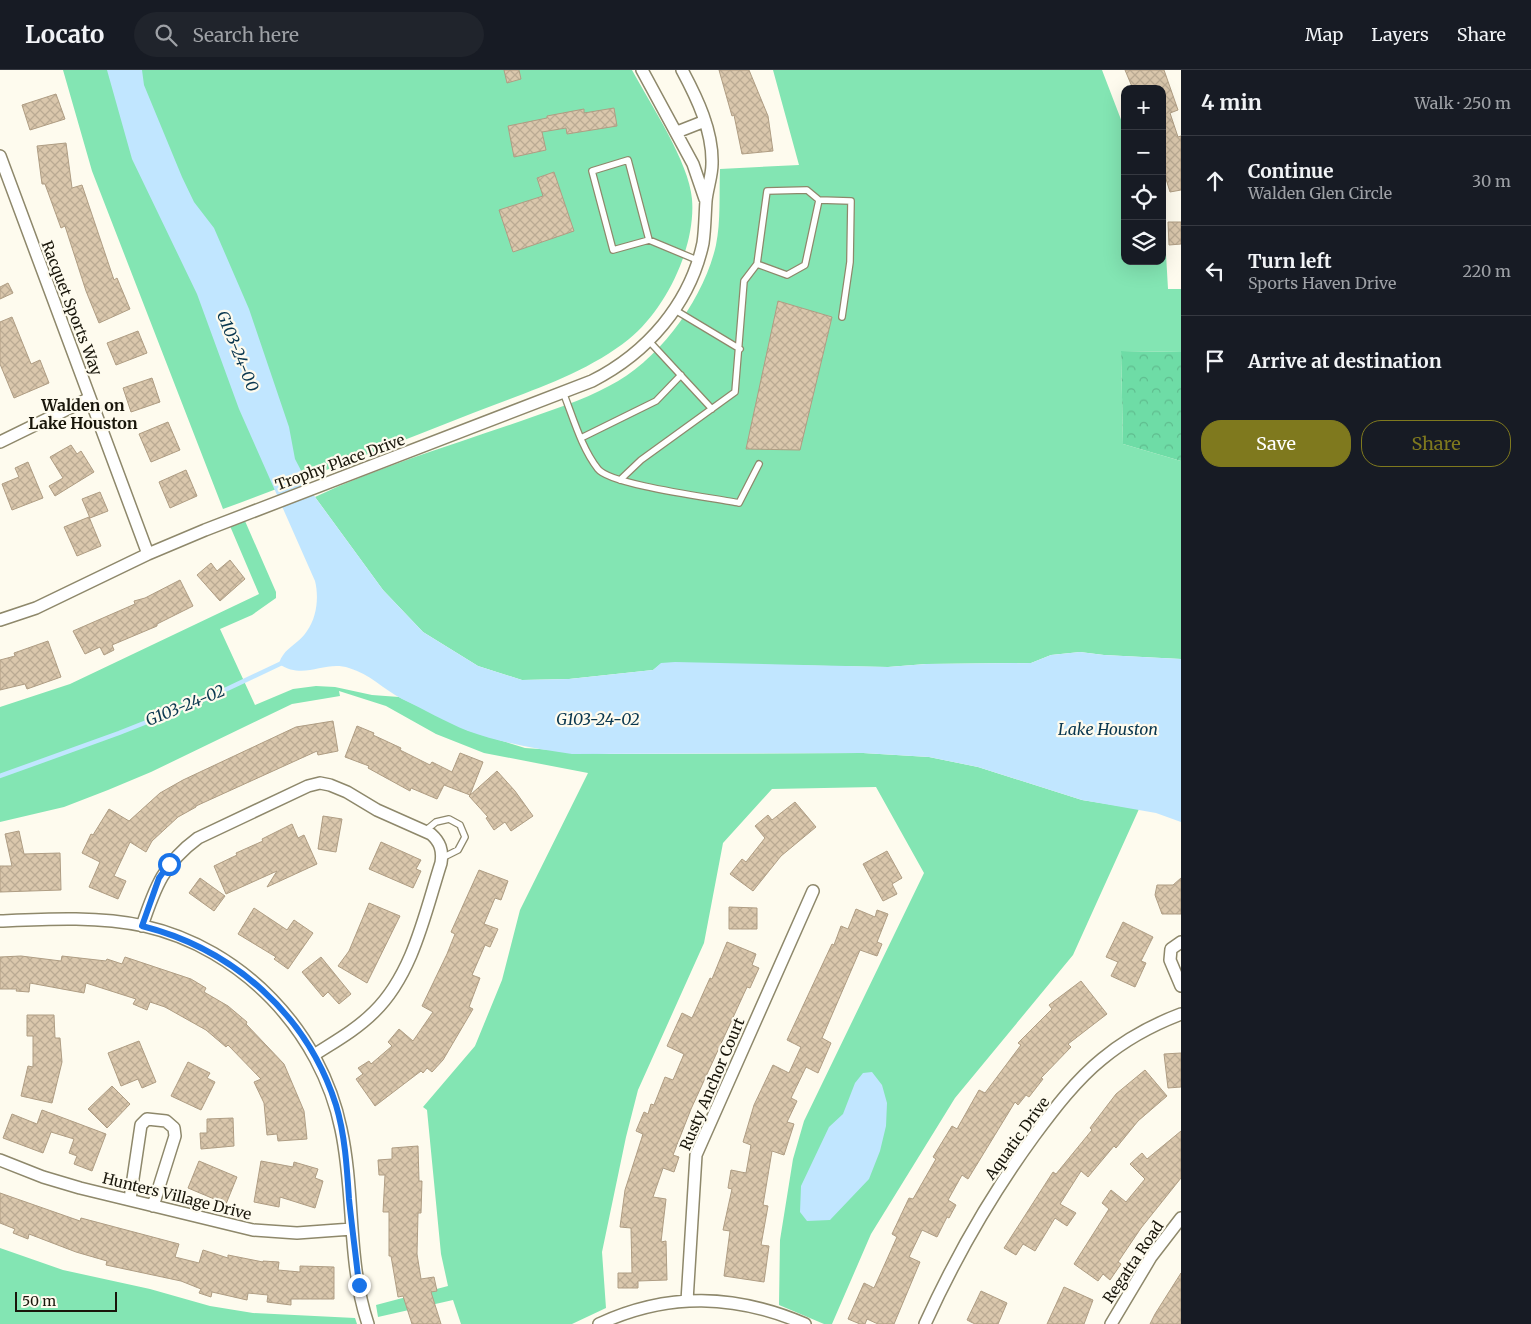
<!DOCTYPE html>
<meta charset="utf-8">
<style>
body{margin:0;font-family:Merriweather,serif;background:#20242c;color:#f1f3f6}
.controls{position:absolute;right:15px;top:15px;display:grid;overflow:hidden;border-radius:10px;box-shadow:0 5px 20px #0002}
.controls button{width:45px;height:45px;display:grid;place-items:center;padding:0;border:0;border-bottom:1px solid #363941;background:#171b24;color:#f1f3f6;font:25px sans-serif}
.scale{position:absolute;left:15px;bottom:12px;width:102px;box-sizing:border-box;padding-left:5px;border:2px solid #19160b;border-top:0;font-size:14px;line-height:18px;white-space:nowrap;color:#19160b;-webkit-text-stroke:4px #fefbee;paint-order:stroke}
.stop{position:absolute;width:15px;height:15px;margin:-11px;border:4px solid #1a73e8;border-radius:50%;background:#fff}
.stop.end{background:#1a73e8;border-color:#fff;box-shadow:0 1px 5px #0008}
.list{margin:0;padding:0;list-style:none}
h2{display:flex;justify-content:space-between;align-items:center;height:65px;margin:0;padding:0 20px;font-size:21px}
h2 small{font-size:16px;font-weight:400;color:#9ea1a6}
.list li{display:grid;grid-template-columns:32px 1fr auto;gap:15px;align-items:center;box-sizing:border-box;height:90px;padding:0 20px;border-top:1px solid #363941}
.list b{display:block;font-size:19px;white-space:nowrap}
.list p{margin:0;font-size:16px;white-space:nowrap;color:#9ea1a6}
.list em{font-size:16px;font-style:normal;color:#9ea1a6}
.actions{display:flex;gap:10px;padding:15px 20px}
.actions a{flex:1;padding:11px 0;border:1px solid #7f791e;border-radius:20px;text-align:center;font-size:18px;color:#7f791e}
.actions .main{background:#7f791e;color:#fff}
.icon{flex:none;width:28px;height:28px;fill:none;stroke:currentColor;stroke-width:2;stroke-linecap:round;stroke-linejoin:round}
.map{position:relative;flex:none;width:1181px;height:1254px;overflow:hidden}
header{display:flex;align-items:center;gap:30px;box-sizing:border-box;height:70px;padding:0 25px;background:#171b24;border-bottom:1px solid #363941}
header strong{font-size:24px}
nav{display:flex;gap:28px;margin-inline-start:auto;font-size:18px}
.search{width:350px;height:45px;background:#20242c;display:flex;align-items:center;gap:12px;box-sizing:border-box;padding:0 18px;border-radius:28px;color:#9ea1a6;font-size:19px}
main{display:flex}
aside{flex:1;background:#171b24}
.map>svg:first-child{display:block}
.green{fill:#83e5b3}
.forest{fill:url(#forest-crowns)}
.water{fill:#c1e6ff}
.lines{fill:none;stroke-linecap:round;stroke-linejoin:round}
.stream{stroke:#c1e6ff;stroke-width:4.5}
.building{fill:url(#building-cross-hatch);stroke:#af9d83}
.service-casing{stroke:#8e886b;stroke-width:8}
.minor-casing{stroke:#8e886b;stroke-width:14}
.service{stroke:#fff;stroke-width:5.5}
.minor{stroke:#fff;stroke-width:11}
.route{stroke:#1a73e8;stroke-width:6}
.labels{text-anchor:middle;dominant-baseline:central;stroke-width:4.5;stroke-linejoin:round;paint-order:stroke}
.street-label{font-size:15px;fill:#19160b;stroke:#fefbee}
.water-label{font-size:16px;font-style:italic;fill:#09374f;stroke:#fefbee}
.neighbourhood-label{font-size:16px;font-weight:bold;fill:#19160b;stroke:#fefbee}
</style>
<header>
<strong>Locato</strong>
<div class="search"><svg class="icon" aria-label="search" viewBox="0 0 24 24"><circle cx="10" cy="10" r="6"/><path d="M15 15l6 6"/></svg>Search here</div>
<nav><a>Map</a><a>Layers</a><a>Share</a></nav>
</header>
<main>
<div class="map">
<svg width="1181" height="1254" viewBox="0 0 1181 1254">
<defs>
<pattern id="forest-crowns" width="20" height="18" patternUnits="userSpaceOnUse" patternTransform="scale(1.25)"><rect width="20" height="18" fill="#6edca6"/><path d="M2 6a3 3 0 1 1 6 0M12 15a3 3 0 1 1 6 0" fill="none" stroke="#5fbc8e"/></pattern>
<pattern id="building-cross-hatch" width="8" height="8" patternUnits="userSpaceOnUse" patternTransform="scale(1.25)"><rect width="8" height="8" fill="#dac7ac"/><path d="M0 0l8 8M0 8l8-8" fill="none" stroke="#baaa93"/></pattern>
</defs>
<rect width="100%" height="100%" fill="#fefbee"/>
<path class="green" d="M63 0H632C651 35 689 92 692 129 696 177 666 239 629 269 584 305 526 322 473 343 390 376 306 408 223 439L92 101Z
M773 0H1102L1125 60V191H1162V165L1166 184 1168 219H1181V282L1121 281 1123 374 1181 391V589L1104 585 1080 582 1051 585 1031 593 926 594 888 597 662 593 653 600 569 609 522 610 478 596 423 562 383 520 315 427C381 396 452 375 521 351 551 340 582 331 609 316 659 291 704 229 716 175 721 151 719 123 720 99L799 95Z
M245 451 276 522V528L252 545 220 559 255 635 293 619 316 616 335 617 372 625 399 627 467 660 525 678 609 684 863 683 929 687 978 697 1082 730 1139 739 1073 885 955 1028 871 1164 832 1254H824L779 1235 780 1170 793 1089 804 1051 924 803 876 717 772 719 723 773 704 873 638 1020 626 1067 602 1182 606 1238 572 1254H461L453 1230 378 1247 376 1235 448 1216 441 1184 427 1040 423 1037 475 976 502 910 520 840 588 703 484 683 436 664 386 636 339 621 340 626 292 634 151 702 108 720 64 737 0 752V637L70 614 259 524 230 456Z
M0 1178 63 1200 150 1219 210 1236 253 1243 355 1248 357 1254H0Z"/>
<path class="forest" d="M1121 281 1181 282V391L1123 374Z"/>
<path class="water" d="M107 0H142L144 15 182 107 194 132 214 158 249 239 289 357 295 389 315 427 383 520 423 562 478 596 522 610 569 609 653 600 661 593 675 592 888 597 926 594 1031 593 1051 585 1080 582 1104 585 1181 589V752L1156 743 1082 730 978 697 929 687 863 683 572 684C536 679 502 673 468 661 445 652 424 639 402 629 383 619 370 604 349 598 324 590 305 611 279 594 283 578 299 574 307 561 317 547 319 527 315 511L239 339 197 224 132 89Z
M872 1002 882 1015 887 1033 886 1056 880 1081 869 1109 830 1150 807 1151 800 1142 801 1116 829 1057 843 1044 855 1013 863 1003Z"/>
<g class="lines">
<path class="stream" d="M0 706 119 663 210 627 284 592"/>
</g>
<path class="building" d="M504 0H519L521 9 507 13Z
M719 0H749L768 46 773 81 742 84 734 45 732 46Z
M1125 0H1164L1178 40 1170 43 1178 67 1181 66V120L1170 122 1162 96V19H1133Z
M56 24 65 49 30 60 22 35Z
M614 38 617 56 567 64 566 58 542 62 546 80 514 87 508 56 547 48V46L584 39V43Z
M66 73 72 118 82 115 114 210 117 208 130 239 99 253 86 221 65 156 61 158 45 114H42L37 76Z
M554 102 574 161 513 182 499 140 543 126 537 108Z
M1168 152H1181V174L1169 175Z
M8 213 13 223 0 229V217Z
M778 231 832 247 800 380 746 379Z
M12 247 31 294 40 290 49 313 14 328 0 294V252Z
M138 261 147 283 116 295 107 273Z
M152 308 160 332 131 342 123 318Z
M168 352 180 380 151 392 139 364Z
M71 375 77 384 81 381 94 402 55 426 49 416 63 408 50 387Z
M28 392 43 428 12 440 2 414 19 407 15 398Z
M186 400 197 426 170 438 159 412Z
M100 422 108 441 90 448 82 429Z
M89 447 101 476 77 486 64 457Z
M230 490 245 509 220 531 197 505 211 493 217 501Z
M180 510 193 536 157 554V556L112 575 114 580 104 585 100 577 85 584 73 561 135 534 134 531 145 528Z
M48 571 61 607 27 619 25 614 0 620V590L15 586 14 583Z
M333 651 338 681 318 685 317 681 196 736V737L178 747 152 771 146 782 130 772 114 806 126 811 118 829 89 817 100 792 82 783 91 764 93 765 109 739 129 751 160 723 183 710 296 657Z
M357 656 374 663 373 665 401 678 400 680 430 695 432 692 452 702 460 683 483 692 470 725 444 715 437 729 411 718 410 721 368 698 369 696 345 687Z
M497 701 515 721 533 746 511 761 505 752 494 760 486 748 488 747 469 726Z
M795 732 816 757 781 786 753 821 730 804 742 789 746 792 765 768 755 756 768 745 772 750Z
M323 746 342 749 336 782 318 779Z
M292 754 298 768 304 765 317 794 267 817 277 801 226 824 214 796 237 785 236 783 263 771 262 769Z
M19 761 24 784 60 783 61 820 0 822V796H12L5 764Z
M381 772 421 790 416 799 421 801 413 818 369 799Z
M887 781 902 808 892 814 897 824 883 831 863 794Z
M479 800 508 811 501 830 495 828 484 854 498 859 490 877 485 875 472 905 480 908 469 937 473 939 443 990 432 1002 427 998 423 1003 421 1001 375 1036 356 1009 363 1004 358 998 369 991 371 994 392 976 388 972 399 959 413 971 433 942 422 936 447 884 455 864 451 862Z
M200 808 225 826 214 841 189 823Z
M1181 808V844H1162L1155 825 1157 815H1173Z
M369 833 400 846 367 913 338 896 349 881Z
M729 837 757 838V859H729Z
M254 838 287 860 294 850 313 863 288 899 274 889 276 887 238 864Z
M856 839 875 847 877 840 888 844 877 872 882 874 877 886 860 880 822 968 831 973 818 1003 806 997 791 1028 797 1031 787 1052 794 1054 784 1085 772 1081 763 1135 768 1136 761 1175 769 1176 764 1212 724 1206 730 1161 723 1160 732 1119 728 1118 731 1100 746 1103 751 1075 743 1072 754 1035 773 995 789 1003 801 977 787 970 832 874 834 875 841 856 848 859Z
M1123 852 1153 867 1141 891 1146 893 1135 917 1111 906 1118 892 1106 887Z
M727 872 756 884 752 895 759 898 750 918 747 917 691 1039 673 1085 679 1087 674 1102 663 1098 653 1127 666 1129 661 1172 666 1171 667 1210 638 1211V1218H618V1203H632L631 1158 620 1157 625 1120 643 1064 636 1061 644 1042 648 1044 651 1034 654 1035 665 1007 673 1010 684 984 667 976 682 943 692 948 710 908 712 909Z
M21 886 61 891 62 886 106 891 107 889 122 894 125 887 191 909 206 918 204 922 228 936 247 952 246 954 284 994 304 1041 307 1069 278 1071 277 1064 267 1065 264 1033 254 1012 261 1009 228 975 226 977 206 960 165 937 150 932 147 940 133 934 136 929 86 913 84 923 30 913 29 922 16 921 17 919H0V887Z
M321 887 351 924 339 934 328 922 323 927 302 902Z
M1081 911 1107 944 1068 974 1071 977 1041 1008 1043 1009 1029 1027 1026 1025 1018 1035 1015 1032 968 1109 962 1105 948 1130 956 1135 949 1148 947 1147 937 1167 922 1160 909 1187 920 1192 894 1254H878L867 1249 865 1254H860L848 1249 864 1213 874 1218 897 1167 892 1164 909 1128 913 1129 936 1089 933 1087 952 1056 957 1059 979 1020 985 1023 1021 975 1018 973 1052 939 1049 935Z
M27 945H54L55 968H60L62 992 52 1033 21 1026 28 996 33 997V966H27Z
M139 971 156 1012 142 1018 138 1009 121 1016 108 983Z
M1181 983V1017L1168 1018 1164 984Z
M188 992 210 1003 207 1008 215 1012 201 1040 171 1026Z
M1145 1000 1167 1026 1138 1051 1116 1078 1114 1076 1088 1107 1081 1101 1060 1134 1076 1143 1067 1156 1055 1148 1035 1181 1023 1174 1016 1185 1004 1178 1053 1102 1056 1104 1092 1060 1090 1058 1116 1024Z
M112 1016 130 1034 107 1058 88 1039Z
M42 1040 106 1064 92 1101 74 1094 77 1086 69 1083 74 1069 51 1062 43 1083 3 1068 12 1044 37 1054Z
M233 1048 234 1076 201 1079 200 1063H207V1049Z
M1181 1061V1108L1141 1158 1118 1192 1121 1194 1110 1210 1103 1204 1098 1211 1074 1194 1109 1139 1102 1133 1111 1120 1126 1132 1145 1109 1130 1094 1142 1083 1147 1089Z
M418 1076 419 1111H422L421 1143H418L417 1184 421 1209 434 1207 437 1221 431 1222 441 1254H412L403 1226 398 1227 391 1186H389V1142H383L385 1105H379L378 1090 392 1089V1078Z
M199 1091 237 1107 226 1134 188 1118Z
M261 1091 293 1097 294 1092 318 1099 315 1108 323 1111 315 1138 280 1127 279 1137 254 1132Z
M0 1123 80 1151 81 1148 179 1174 175 1187 199 1193 203 1180 228 1188V1185L263 1192V1191L279 1192 278 1200 300 1202V1196L334 1197V1229H291V1235L267 1232 268 1225 248 1223 247 1230 212 1222 211 1227 199 1223 201 1219 181 1211 106 1195 107 1191 76 1182 29 1164 28 1169 13 1163 15 1159 0 1153Z
M1181 1203V1254H1150L1155 1244Z
M1064 1217 1093 1230 1084 1254H1047Z
M981 1221 1007 1233 998 1254H975L967 1250Z"/>
<g class="lines">
<g class="service-casing">
<path id="service" d="M649 170 613 180 592 101 628 90 649 170 697 190
M757 194 787 205 805 195 819 130
M675 240 740 279
M649 271 712 339
M563 322C573 347 581 377 598 399 610 415 715 428 739 433L759 394
M581 368 656 331 681 305
M620 410 641 390 735 322 744 211 757 194 767 121 807 120 819 130 851 131 850 192 842 247
M425 761 436 752 449 749 460 755 465 767 458 780 442 788"/>
</g>
<g class="minor-casing">
<path id="minor" d="M642 0 693 94 705 129
M677 62 705 51
M0 86 148 484
M0 372 90 328
M0 550 36 538 148 484 205 460 592 311C647 283 690 234 703 173 705 159 705 145 706 131 707 119 712 106 712 94 713 61 697 28 682 0
M0 851C46 849 98 846 144 856 242 878 321 961 341 1059 355 1123 347 1192 368 1254
M142 856C155 817 164 793 198 768L308 716 320 713 330 715 347 722 377 740 431 764C440 772 443 780 441 793 425 843 413 904 374 942 356 960 334 972 314 985
M1181 872 1171 879 1170 890 1181 916
M0 1090 43 1107 80 1118 253 1160 297 1163 352 1159
M130 1129 141 1055 147 1049 166 1051 174 1058 175 1066 153 1136
M687 1231 696 1085 813 821
M599 1254C668 1222 735 1224 805 1254
M925 1254C955 1188 991 1125 1034 1066 1054 1039 1076 1010 1102 989 1126 969 1152 955 1181 944
M1111 1254 1151 1187 1181 1148"/>
</g>
<use href="#service" class="service"/>
<use href="#minor" class="minor"/>
</g>
<g class="lines">
<path class="route" d="M169 794 159 808 142 856C233 879 307 944 336 1035 345 1065 347 1098 349 1129 352 1158 356 1187 359 1215"/>
</g>
<g class="labels">
<g class="street-label">
<text transform="translate(72 238) rotate(69)">Racquet Sports Way</text>
<text transform="translate(340 392) rotate(-20)">Trophy Place Drive</text>
<text transform="translate(712 1014) rotate(-67)">Rusty Anchor Court</text>
<text transform="translate(1017 1068) rotate(-54)">Aquatic Drive</text>
<text transform="translate(177 1126) rotate(14)">Hunters Village Drive</text>
<text transform="translate(1133 1192) rotate(-56)">Regatta Road</text>
</g>
<g class="water-label">
<text transform="translate(238 281) rotate(68)">G103-24-00</text>
<text transform="translate(185 635) rotate(-22)">G103-24-02</text>
<text x="598" y="649">G103-24-02</text>
<text x="1108" y="659">Lake Houston</text>
</g>
<g class="neighbourhood-label">
<text x="83" y="335">Walden on<tspan x="83" dy="18">Lake Houston</tspan></text>
</g>
</g>
</svg>
<div class="controls">
<button>+</button>
<button>−</button>
<button><svg class="icon" aria-label="locate" viewBox="0 0 24 24"><circle cx="12" cy="12" r="6"/><path d="M12 2v4M12 18v4M2 12h4M18 12h4"/></svg></button>
<button><svg class="icon" aria-label="layers" viewBox="0 0 24 24"><path d="M12 4l9 5-9 5-9-5zM3 14l9 5 9-5"/></svg></button>
</div>
<div class="scale">50 m</div>
<div class="stop" style="left:169px;top:794px"></div>
<div class="stop end" style="left:359px;top:1215px"></div>
</div>
<aside>
<h2>4 min<small>Walk · 250 m</small></h2>
<ul class="list">
<li><svg class="icon" aria-label="ahead" viewBox="0 0 24 24"><path d="M12 20V5M6 11l6-6 6 6"/></svg><div><b>Continue</b><p>Walden Glen Circle</p></div><em>30 m</em></li>
<li><svg class="icon" aria-label="left" viewBox="0 0 24 24"><path d="M17 20v-9H6M10 6l-5 5 5 5"/></svg><div><b>Turn left</b><p>Sports Haven Drive</p></div><em>220 m</em></li>
<li><svg class="icon" aria-label="arrive" viewBox="0 0 24 24"><path d="M6 21V4h12l-3 4 3 4H6"/></svg><div><b>Arrive at destination</b></div></li>
</ul>
<div class="actions"><a class="main">Save</a><a>Share</a></div>
</aside>
</main>
